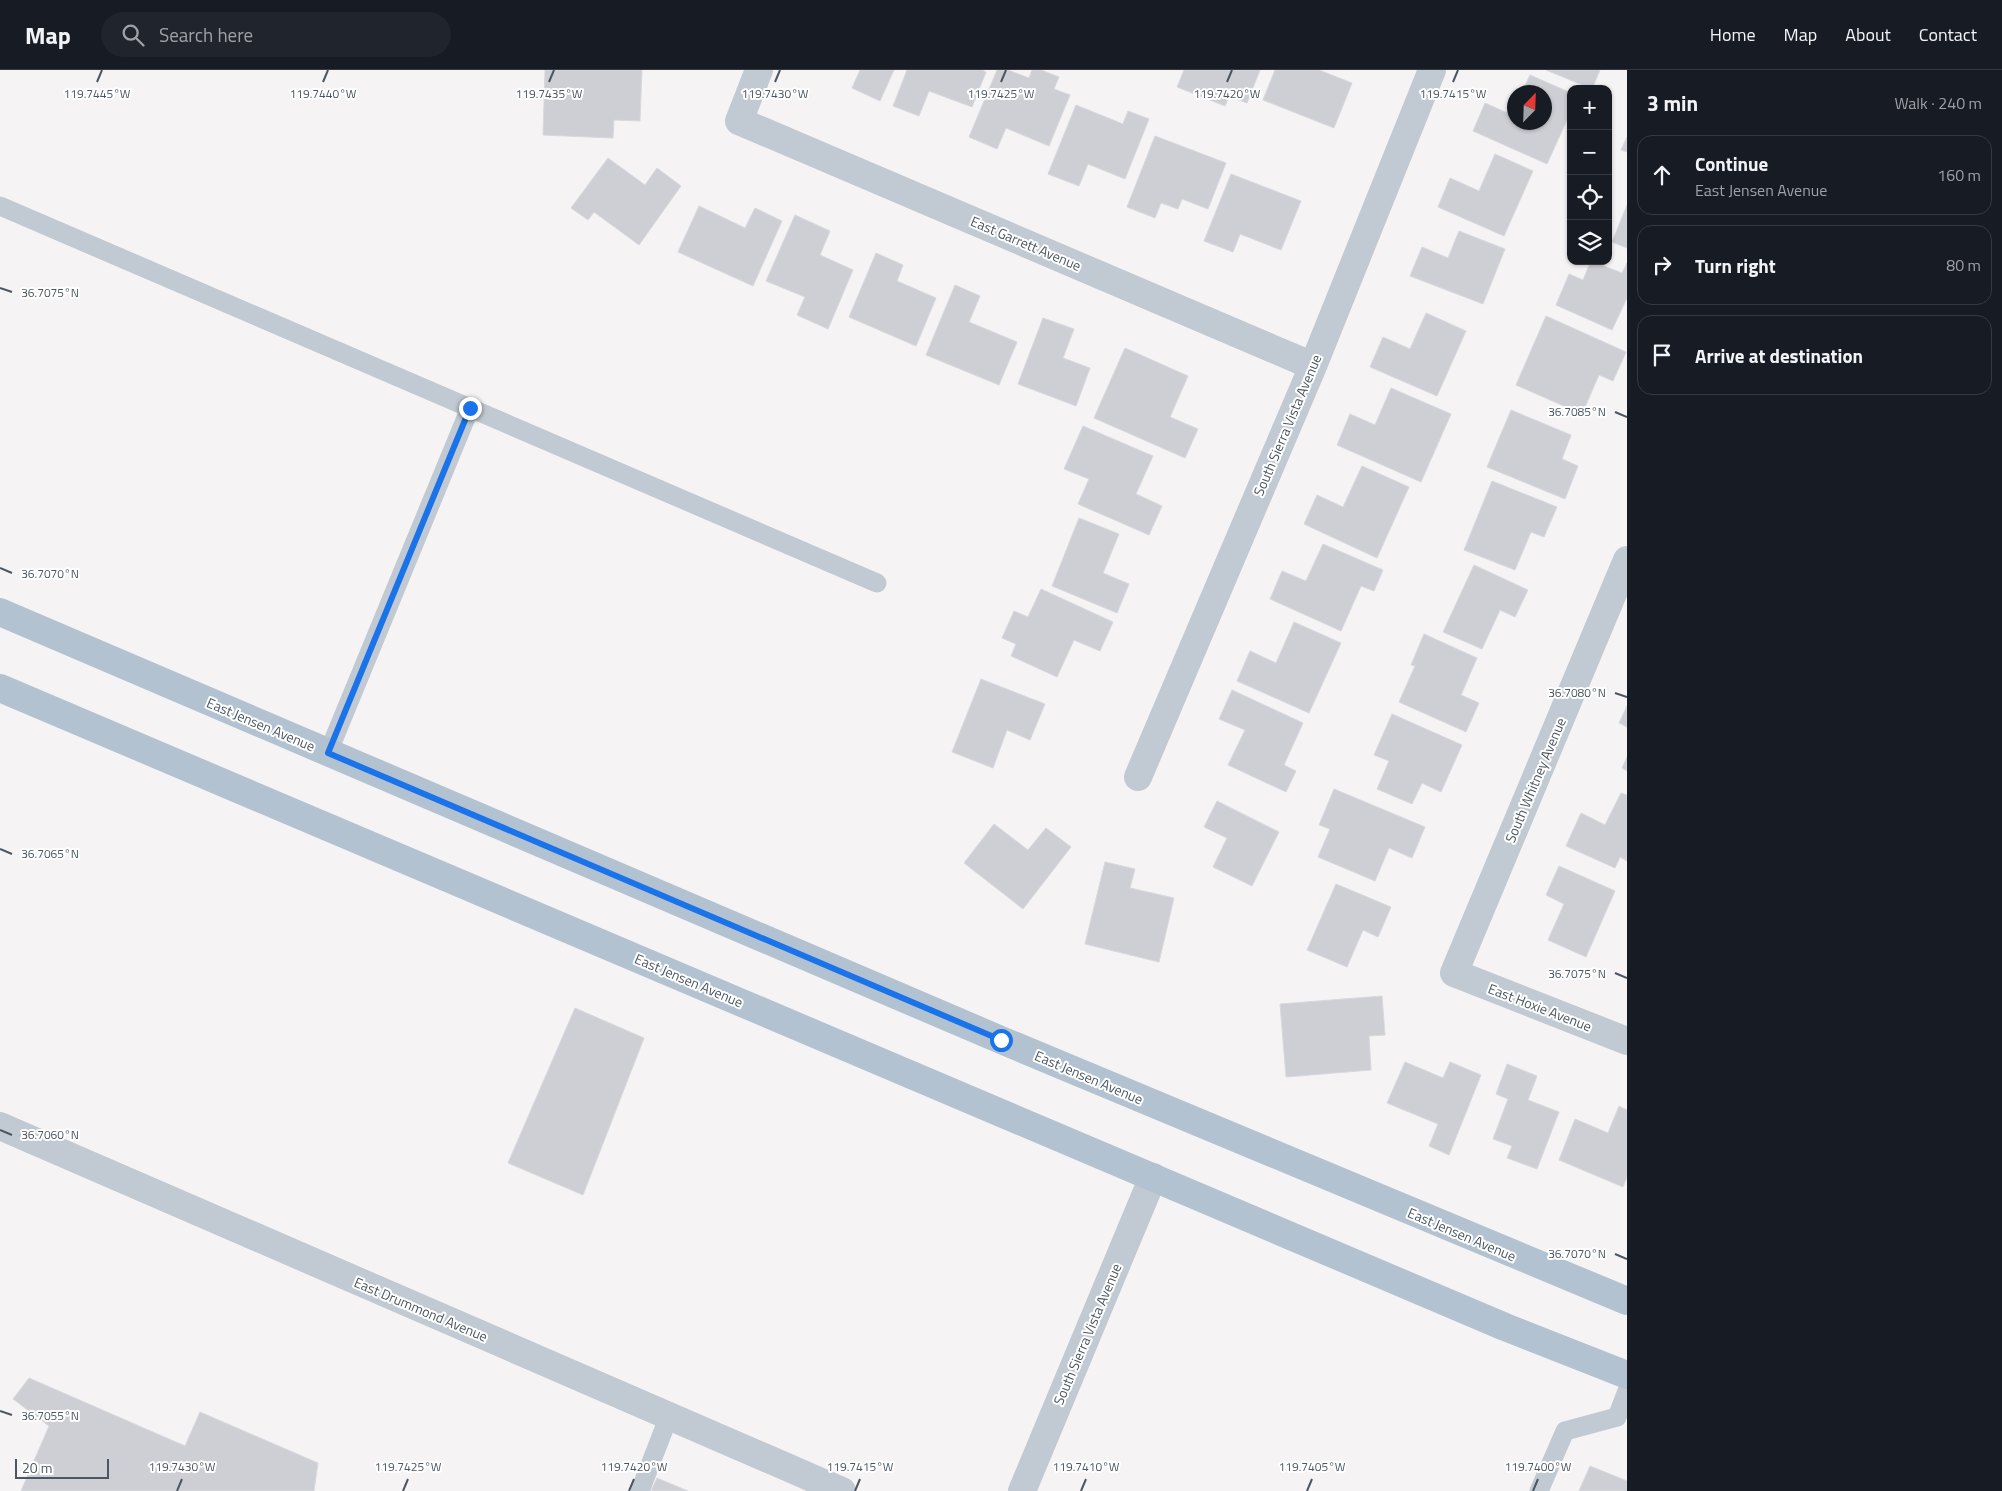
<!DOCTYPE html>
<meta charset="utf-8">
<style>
body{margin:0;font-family:"Titillium Web",sans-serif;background:#20242c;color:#f1f3f6}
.controls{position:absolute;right:15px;top:15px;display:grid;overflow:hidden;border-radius:10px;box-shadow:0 1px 4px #0004}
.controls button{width:45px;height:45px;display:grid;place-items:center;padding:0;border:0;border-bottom:1px solid #363941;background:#171b24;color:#f1f3f6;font:25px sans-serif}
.compass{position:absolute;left:1507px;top:15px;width:45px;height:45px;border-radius:50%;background:#171b24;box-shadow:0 1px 4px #0004;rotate:23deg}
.scale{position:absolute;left:15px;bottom:12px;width:94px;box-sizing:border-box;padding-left:5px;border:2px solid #4a5661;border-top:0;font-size:14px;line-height:18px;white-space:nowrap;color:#4a5661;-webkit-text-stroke:4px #fff;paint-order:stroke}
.stop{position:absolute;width:15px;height:15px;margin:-11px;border:4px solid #1a73e8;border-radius:50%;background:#fff}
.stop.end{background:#1a73e8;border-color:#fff;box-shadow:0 1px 5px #0008}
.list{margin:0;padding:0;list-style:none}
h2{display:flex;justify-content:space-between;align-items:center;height:65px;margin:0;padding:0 20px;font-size:21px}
h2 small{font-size:16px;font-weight:400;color:#9ea1a6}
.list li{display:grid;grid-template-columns:32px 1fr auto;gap:15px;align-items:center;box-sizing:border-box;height:80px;margin:0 10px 10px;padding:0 10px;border:1px solid #363941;border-radius:15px}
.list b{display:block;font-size:19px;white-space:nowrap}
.list p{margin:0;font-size:16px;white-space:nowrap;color:#9ea1a6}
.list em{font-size:16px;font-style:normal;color:#9ea1a6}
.icon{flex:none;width:28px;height:28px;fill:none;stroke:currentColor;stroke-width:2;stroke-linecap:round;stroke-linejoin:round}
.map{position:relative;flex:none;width:1627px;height:1421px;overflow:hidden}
header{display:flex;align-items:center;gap:30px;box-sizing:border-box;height:70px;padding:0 25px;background:#171b24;border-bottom:1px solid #363941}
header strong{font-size:24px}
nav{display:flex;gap:28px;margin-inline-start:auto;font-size:18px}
.search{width:350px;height:45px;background:#20242c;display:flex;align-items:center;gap:12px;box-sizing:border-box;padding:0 18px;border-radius:28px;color:#9ea1a6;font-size:19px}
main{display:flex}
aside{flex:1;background:#171b24}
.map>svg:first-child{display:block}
.building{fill:#cdcfd5;stroke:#d7d9de}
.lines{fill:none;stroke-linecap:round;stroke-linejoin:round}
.lane{stroke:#c1cad2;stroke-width:19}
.street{stroke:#c1cad2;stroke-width:28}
.primary{stroke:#b3c2d1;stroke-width:28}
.route{stroke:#1a73e8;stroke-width:6}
.ticks{fill:none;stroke:#4a5661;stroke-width:2}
.labels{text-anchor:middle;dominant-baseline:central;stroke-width:4;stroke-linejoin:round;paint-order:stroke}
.street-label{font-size:14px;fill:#4a5661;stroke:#fff}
.ticks-label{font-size:12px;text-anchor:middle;fill:#4a5661;stroke:#fff;stroke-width:4;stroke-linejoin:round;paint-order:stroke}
</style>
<header>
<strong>Map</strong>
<div class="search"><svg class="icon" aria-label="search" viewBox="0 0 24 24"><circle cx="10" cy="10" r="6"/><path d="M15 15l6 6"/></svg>Search here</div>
<nav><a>Home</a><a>Map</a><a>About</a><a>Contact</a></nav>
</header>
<main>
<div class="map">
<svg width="1627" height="1421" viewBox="0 0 1627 1421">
<rect width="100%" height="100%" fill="#f5f3f3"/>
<path class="building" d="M545 0H642L640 51 614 50 613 68 543 65Z
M860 0H894L880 31 852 18Z
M907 0H982L986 2 972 37 929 21 919 46 893 36Z
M997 0H1008L1029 8 1032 0H1041L1059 7 1054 19 1070 25 1049 76 1006 58 997 79 969 67Z
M1184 0H1260L1247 33 1229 26 1225 36 1177 17Z
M1275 0H1319L1352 13 1334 58 1263 30Z
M1546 0H1600L1592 19Z
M1530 5 1571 23V41L1547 94 1473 61 1485 33 1512 45 1514 39V52H1544V22H1522Z
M1076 35 1123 54 1128 41 1149 49 1125 109 1088 94 1079 116 1048 104Z
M1155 66 1226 93 1208 139 1182 129 1178 139 1161 133 1155 148 1127 137Z
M1627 67V82L1621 80Z
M1495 84 1533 101 1504 166 1438 137 1450 108 1479 121Z
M608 88 645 115 657 98 681 116 639 175 594 142 588 150 571 138Z
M1231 104 1301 131 1281 180 1240 164 1233 182 1204 171Z
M1627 135V178L1612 172Z
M699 136 745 158 755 138 782 151 753 216 678 182Z
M795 145 830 161 820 185 853 200 828 259 797 245 805 227 766 211Z
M1459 161 1505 179 1483 234 1410 206 1422 177 1448 188Z
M876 183 903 195 897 211 936 228 916 276 849 247Z
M1591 191 1622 203 1627 193V228L1612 260 1556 235 1569 204 1583 210Z
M955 215 980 226 969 252 1017 272 999 315 926 285Z
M1426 243 1466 261 1437 326 1370 297 1383 267 1410 279Z
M1546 246 1626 282 1613 311 1599 305 1582 344 1516 315Z
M1043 248 1074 259 1063 288 1090 298 1076 336 1018 314Z
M1125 278 1188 306 1170 347 1198 359 1185 388 1094 348Z
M1391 318 1451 344 1421 412 1337 375 1350 344 1375 355Z
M1511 340 1571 365 1562 389 1578 396 1565 429 1487 397Z
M1083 356 1153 386 1136 424 1162 436 1149 465 1078 434 1089 409 1064 399Z
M1362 396 1409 417 1377 488 1304 454 1317 425 1343 437Z
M1492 411 1557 437 1544 467 1531 462 1515 500 1464 480Z
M1079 448 1119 464 1103 503 1129 514 1117 543 1052 516Z
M1323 474 1383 500 1374 521 1361 516 1341 561 1270 529 1282 501 1306 511Z
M1474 495 1528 520 1515 547 1500 540 1482 579 1443 562Z
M1041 519 1113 552 1100 581 1074 570 1057 607 1011 586 1016 574 1002 568 1014 541 1028 547Z
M1294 552 1341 573 1309 643 1237 611 1250 581 1276 593Z
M1424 564 1477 588 1461 625 1479 633 1466 662 1399 632 1415 596 1411 595Z
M981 609 1045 634 1030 670 1007 660 993 698 952 682Z
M1232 620 1303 653 1284 695 1296 701 1286 722 1228 695 1245 660 1219 649Z
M1627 636V657L1619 653Z
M1392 644 1462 675 1441 722 1422 713 1412 734 1377 719 1389 691 1374 685Z
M1627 687V701L1622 698Z
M1334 719 1425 757 1412 788 1389 778 1375 811 1318 787 1330 759 1319 755Z
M1621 723 1627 725V791L1620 787 1615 798 1566 776 1581 743 1605 755Z
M1217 731 1279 762 1252 816 1213 797 1227 768 1204 757Z
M994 754 1028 780 1046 758 1071 777 1023 839 964 793Z
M1105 792 1135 799 1130 818 1174 828 1159 892 1085 874Z
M1559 796 1615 821 1586 887 1548 870 1564 834 1546 825Z
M1336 814 1391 837 1378 867 1363 860 1347 897 1307 880Z
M1382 926 1385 965 1369 966 1371 1000 1286 1007 1280 934Z
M575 938 644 968 583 1125 508 1093Z
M1405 992 1443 1008 1450 992 1481 1005 1449 1085 1429 1076 1438 1054 1387 1033Z
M1507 994 1537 1006 1528 1030 1559 1042 1537 1099 1507 1088 1512 1076 1493 1069 1508 1029 1496 1024Z
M1619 1036 1627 1040V1107L1623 1117 1559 1090 1575 1049 1608 1063Z
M29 1308 185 1376 200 1342 318 1393 314 1421H21L49 1356 13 1329Z
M1590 1396 1627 1411V1421H1579Z
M657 1408 688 1421H651Z"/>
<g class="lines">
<path class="lane" d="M0 136 470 338
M328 683 470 338 877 513
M640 1421 669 1346
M1539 1421 1565 1361 1617 1347 1627 1321"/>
<path class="street" d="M759 0 739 51 1313 296
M1627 490 1454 903 1627 971
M1138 707 1313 296 1432 0
M0 1056 842 1421
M1022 1421 1153 1107"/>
<path class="primary" d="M0 542 1001 970 1627 1231
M0 618 1505 1257 1627 1305"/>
</g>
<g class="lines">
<path class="route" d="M470 338 328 683 1001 970"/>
</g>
<path class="ticks" d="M97 12 102 0M323 12 328 0M549 12 554 0M775 12 780 0M1001 12 1006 0M1227 12 1232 0M1453 12 1458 0M0 218 12 222M1615 342 1627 347M0 498 12 503M1615 623 1627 627M0 779 12 784M1615 903 1627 908M0 1060 12 1065M1615 1184 1627 1189M0 1341 12 1345M177 1421 182 1409M403 1421 408 1409M629 1421 634 1409M855 1421 860 1409M1081 1421 1086 1409M1307 1421 1312 1409M1533 1421 1538 1409"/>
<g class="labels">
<g class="street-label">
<text transform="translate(1026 173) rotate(23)">East Garrett Avenue</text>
<text transform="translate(1287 355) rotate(-67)">South Sierra Vista Avenue</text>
<text transform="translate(261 654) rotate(23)">East Jensen Avenue</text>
<text transform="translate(1535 710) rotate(-67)">South Whitney Avenue</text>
<text transform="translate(689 910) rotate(23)">East Jensen Avenue</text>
<text transform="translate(1540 937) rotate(21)">East Hoxie Avenue</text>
<text transform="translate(1089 1007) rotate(23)">East Jensen Avenue</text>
<text transform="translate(1462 1164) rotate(23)">East Jensen Avenue</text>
<text transform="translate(421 1239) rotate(23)">East Drummond Avenue</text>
<text transform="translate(1087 1264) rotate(-67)">South Sierra Vista Avenue</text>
</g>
</g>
<g class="ticks-label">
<text x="97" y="28">119.7445°W</text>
<text x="323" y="28">119.7440°W</text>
<text x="549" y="28">119.7435°W</text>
<text x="775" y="28">119.7430°W</text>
<text x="1001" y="28">119.7425°W</text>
<text x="1227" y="28">119.7420°W</text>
<text x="1453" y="28">119.7415°W</text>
<text x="50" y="227">36.7075°N</text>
<text x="1577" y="346">36.7085°N</text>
<text x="50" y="508">36.7070°N</text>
<text x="1577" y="627">36.7080°N</text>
<text x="50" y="788">36.7065°N</text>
<text x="1577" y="908">36.7075°N</text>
<text x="50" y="1069">36.7060°N</text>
<text x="1577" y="1188">36.7070°N</text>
<text x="50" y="1350">36.7055°N</text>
<text x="182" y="1401">119.7430°W</text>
<text x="408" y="1401">119.7425°W</text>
<text x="634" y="1401">119.7420°W</text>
<text x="860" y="1401">119.7415°W</text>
<text x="1086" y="1401">119.7410°W</text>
<text x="1312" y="1401">119.7405°W</text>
<text x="1538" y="1401">119.7400°W</text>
</g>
</svg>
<div class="controls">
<button>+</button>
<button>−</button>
<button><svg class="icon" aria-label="locate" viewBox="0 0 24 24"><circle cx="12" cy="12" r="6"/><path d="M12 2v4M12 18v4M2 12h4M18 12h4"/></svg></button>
<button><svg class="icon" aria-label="layers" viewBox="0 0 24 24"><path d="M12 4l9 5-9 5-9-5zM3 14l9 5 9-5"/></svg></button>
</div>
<svg class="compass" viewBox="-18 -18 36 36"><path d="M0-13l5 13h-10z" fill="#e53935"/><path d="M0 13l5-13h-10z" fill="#9ea1a6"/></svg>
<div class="scale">20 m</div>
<div class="stop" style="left:1001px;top:970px"></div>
<div class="stop end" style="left:470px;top:338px"></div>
</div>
<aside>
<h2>3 min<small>Walk · 240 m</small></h2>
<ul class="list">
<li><svg class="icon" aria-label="ahead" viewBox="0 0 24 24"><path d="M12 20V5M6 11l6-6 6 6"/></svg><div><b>Continue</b><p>East Jensen Avenue</p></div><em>160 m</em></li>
<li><svg class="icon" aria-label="right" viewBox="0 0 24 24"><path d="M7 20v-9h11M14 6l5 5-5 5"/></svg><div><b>Turn right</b></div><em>80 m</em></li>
<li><svg class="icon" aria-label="arrive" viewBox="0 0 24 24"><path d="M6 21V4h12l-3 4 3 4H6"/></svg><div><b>Arrive at destination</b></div></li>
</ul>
</aside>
</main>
